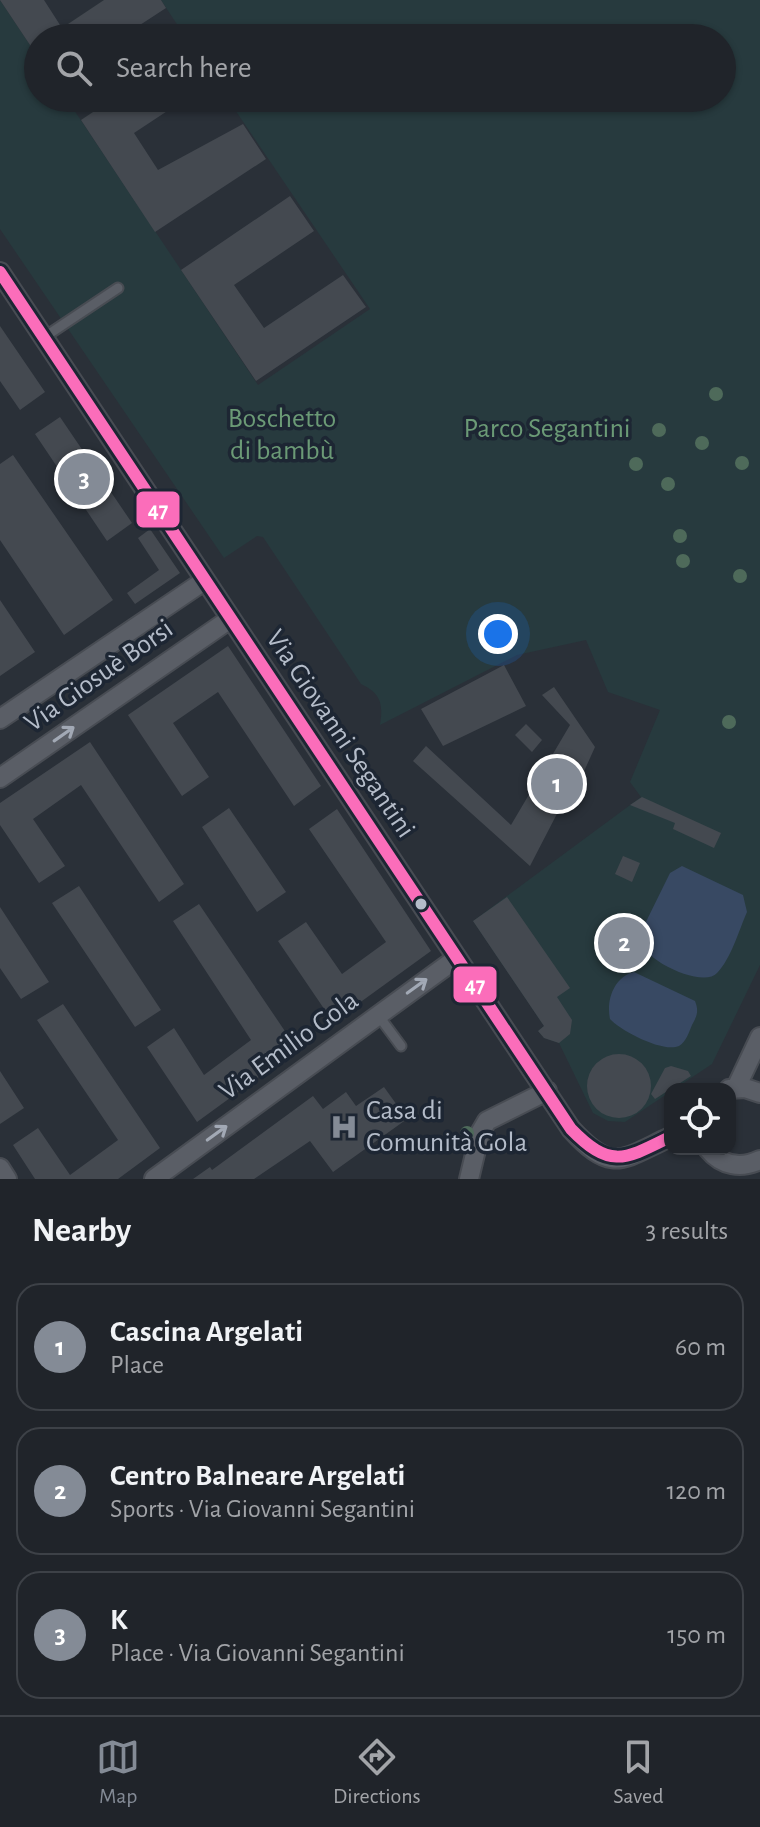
<!DOCTYPE html>
<meta charset="utf-8">
<style>
body{margin:0;font-family:"Alegreya Sans",sans-serif;background:#282c32;color:#f1f3f6}
.controls{position:absolute;right:24px;bottom:24px;display:grid;overflow:hidden;border-radius:16px;box-shadow:0 2px 6px #0004}
.controls button{width:72px;height:72px;display:grid;place-items:center;padding:0;border:0;border-bottom:2px solid #3d4147;background:#20242a;color:#f1f3f6;font:40px sans-serif}
.you{position:absolute;left:498px;top:634px;width:28px;height:28px;margin:-20px;border:6px solid #fff;border-radius:50%;background:#1a73e8;box-shadow:0 0 0 12px #1a73e833}
.badge{display:grid;place-items:center;width:52px;height:52px;border-radius:50%;background:#848b96;color:#fff;font-size:26px;font-weight:700}
.pin{position:absolute;translate:-50% -50%;border:4px solid #fff;box-shadow:0 2px 8px #0006}
.list{margin:0;padding:0;list-style:none}
h2{display:flex;justify-content:space-between;align-items:center;height:104px;margin:0;padding:0 32px;font-size:34px}
h2 small{font-size:26px;font-weight:400;color:#a2a4a8}
.list li{display:grid;grid-template-columns:52px 1fr auto;gap:24px;align-items:center;box-sizing:border-box;height:128px;margin:0 16px 16px;padding:0 16px;border:2px solid #3d4147;border-radius:24px}
.list b{display:block;font-size:30px;white-space:nowrap}
.list p{margin:0;font-size:26px;white-space:nowrap;color:#a2a4a8}
.list em{font-size:26px;font-style:normal;color:#a2a4a8}
.icon{flex:none;width:44px;height:44px;fill:none;stroke:currentColor;stroke-width:2;stroke-linecap:round;stroke-linejoin:round}
.map{position:relative;flex:none;width:760px;height:1179px;overflow:hidden}
.search{position:absolute;background:#20242a;box-shadow:0 2px 6px #0004;left:24px;right:24px;top:24px;height:88px;display:flex;align-items:center;gap:20px;box-sizing:border-box;padding:0 28px;border-radius:44px;color:#a2a4a8;font-size:30px}
.sheet{height:536px;background:#20242a}
nav{display:flex;justify-content:space-around;align-items:center;box-sizing:border-box;height:112px;border-top:2px solid #3d4147;background:#20242a;font-size:22px;color:#a2a4a8}
nav a{display:grid;justify-items:center;gap:4px}
nav .on{color:#848b96}
.map>svg:first-child{display:block}
.green{fill:#273a3e}
.water{fill:#384963}
.building{fill:#444950}
.lines{fill:none;stroke-linecap:round;stroke-linejoin:round}
.service-casing{stroke:#484c53;stroke-width:13}
.minor-casing{stroke:#484c53;stroke-width:22}
.service{stroke:#5a5e66;stroke-width:9}
.minor{stroke:#5a5e66;stroke-width:18}
.bus-1-casing{stroke:#1d2633;stroke-width:18}
.bus-1{stroke:#fb6dba;stroke-width:12}
.tree{fill:#4e6a5a}
.oneway{stroke:#a2a9b5}
.bus-dot{fill:#b4bcc9;stroke:#1d2633;stroke-width:3}
.labels{text-anchor:middle;dominant-baseline:central;stroke-width:7;stroke-linejoin:round;paint-order:stroke}
.park-label{font-size:28px;fill:#6b9a76;stroke:#1d2633}
.street-label{font-size:28px;fill:#b4bcc9;stroke:#1d2633}
.poi-label{font-size:28px;fill:#b4bcc9;stroke:#1d2633;text-anchor:start}
.line-badge{stroke:#1d2633;stroke-width:3}
.badge-label{font-size:22px;text-anchor:middle;font-weight:bold;fill:#fff}
</style>
<div class="map">
<svg width="760" height="1179" viewBox="0 0 760 1179">
<rect width="100%" height="100%" fill="#2a3038"/>
<path class="green" d="M0 0 38 57V98H66L258 385 370 309 227 98H722V38H186L161 0H760V965L712 1064 625 1122 608 1121 593 1113 559 1043 544 1038 538 1031 544 1026 473 921 641 797 630 782 660 710 608 692 586 640 517 655 380 725C383 705 382 694 361 684L263 537 257 536 224 558 0 229Z"/>
<path class="water" d="M682 866 743 895 747 912C739 930 731 959 717 973 703 989 638 959 639 936L670 873Z
M634 972 695 1001C699 1011 697 1016 692 1025 689 1032 686 1042 679 1046 663 1053 621 1031 610 1019 606 1000 614 977 634 972Z"/>
<path class="building" d="M0 0H44L62 28 104 0H161L166 8 120 38H38V57Z
M114 98H187L134 133 158 170 243 124 266 159 155 232 81 120Z
M290 196 314 231 234 285 264 328 343 275 366 307 256 381 181 270Z
M0 326 45 392 20 410 0 381Z
M60 417 132 523 107 541 35 434Z
M13 455 113 600 64 635 0 540V464Z
M150 529 180 573 135 604 127 593 159 570 138 538Z
M0 600 35 652 0 676Z
M228 646 321 786 294 806 218 692 173 723 209 777 182 796 128 715Z
M504 665 526 706 443 746 421 709Z
M554 687 595 747 567 809 561 806 530 866 413 761 426 746 511 825 570 725 542 695Z
M526 724 542 740 532 752 515 735Z
M90 742 184 884 159 902 81 785 33 819 65 866 39 883 0 825V803Z
M642 797 721 833 714 848 673 829 675 823 630 805Z
M229 808 286 892 257 912 202 827Z
M337 809 431 951 333 1022 278 941 306 922 342 974 386 942 309 829Z
M623 856 640 863 632 882 615 874Z
M79 886 161 1010 135 1027 52 903Z
M507 897 570 988 557 997 572 1020 570 1034 559 1043 544 1038 538 1031 544 1026 473 921Z
M199 904 297 1049 197 1122 147 1047 174 1028 204 1075 251 1040 173 921Z
M0 907 49 982 21 999 0 968Z
M63 1004 160 1148 118 1179H35L13 1145 38 1128 70 1175 118 1140 37 1020Z
M587 1086a32 32 0 1 1 64 0a32 32 0 1 1-64 0Z
M671 1066 688 1071 691 1076 655 1099 651 1094 665 1068Z
M0 1071 24 1108 0 1124Z
M384 1087 407 1119 333 1172 310 1141 254 1179H193L210 1167 212 1170 313 1096 323 1109 346 1092 356 1106Z"/>
<g class="lines">
<g class="service-casing">
<path id="service" d="M43 338 118 288
M378 1015 401 1046"/>
</g>
<g class="minor-casing">
<path id="minor" d="M0 272 571 1129C612 1174 621 1160 670 1137
M0 719 204 581
M0 778 230 619
M736 1088 760 1037
M729 1089 745 1088 760 1093
M708 1149C722 1166 741 1169 760 1160
M0 1168 7 1179
M154 1179 457 958
M469 1179 480 1133 487 1121 547 1091"/>
</g>
<use href="#service" class="service"/>
<use href="#minor" class="minor"/>
<g class="bus-1-casing">
<path id="bus-1" d="M0 272 571 1129C610 1169 624 1160 670 1137"/>
</g>
<use href="#bus-1" class="bus-1"/>
</g>
<g class="tree">
<circle cx="716" cy="394" r="7"/>
<circle cx="659" cy="430" r="7"/>
<circle cx="702" cy="443" r="7"/>
<circle cx="742" cy="463" r="7"/>
<circle cx="636" cy="464" r="7"/>
<circle cx="668" cy="484" r="7"/>
<circle cx="680" cy="536" r="7"/>
<circle cx="683" cy="561" r="7"/>
<circle cx="740" cy="576" r="7"/>
<circle cx="729" cy="722" r="7"/>
<circle cx="467" cy="1133" r="7"/>
</g>
<defs><path id="oneway-shaft" d="M-6 0H5M1.5-3L5.5 0L1.5 3" fill="none" stroke-width="1.6" stroke-linecap="round" stroke-linejoin="round" transform="scale(2)"/></defs>
<g class="oneway">
<use href="#oneway-shaft" transform="translate(64 734) rotate(-35)"/>
<use href="#oneway-shaft" transform="translate(417 986) rotate(-36)"/>
<use href="#oneway-shaft" transform="translate(217 1133) rotate(-36)"/>
</g>
<defs>
<g id="hospital-bare" transform="scale(2.16)"><path d="M-5-5h3v3.5h4V-5h3V5h-3V1.5h-4V5h-3Z" fill="#848b96" stroke="#1d2633" stroke-width="2.5" paint-order="stroke"/></g>
</defs>
<g fill-rule="evenodd">
<use href="#hospital-bare" x="344" y="1127"/>
</g>
<circle class="bus-dot" cx="421" cy="904" r="7"/>
<g class="labels">
<g class="park-label">
<text x="282" y="419">Boschetto<tspan x="282" dy="32">di bambù</tspan></text>
<text x="547" y="429">Parco Segantini</text>
</g>
<g class="street-label">
<text transform="translate(99 676) rotate(-35)">Via Giosuè Borsi</text>
<text transform="translate(340 734) rotate(56)">Via Giovanni Segantini</text>
<text transform="translate(289 1046) rotate(-36)">Via Emilio Gola</text>
</g>
<g class="poi-label">
<text x="366" y="1111">Casa di<tspan x="366" dy="32">Comunità Gola</tspan></text>
</g>
</g>
<g class="line-badge">
<rect x="135" y="490" width="46" height="39" rx="8" fill="#fb6dba"/>
<rect x="452" y="965" width="46" height="39" rx="8" fill="#fb6dba"/>
</g>
<g class="badge-label">
<text x="158" y="517">47</text>
<text x="475" y="992">47</text>
</g>
</svg>
<div class="controls">
<button><svg class="icon" aria-label="locate" viewBox="0 0 24 24"><circle cx="12" cy="12" r="6"/><path d="M12 2v4M12 18v4M2 12h4M18 12h4"/></svg></button>
</div>
<div class="you"></div>
<div class="pin badge" style="left:557px;top:784px">1</div>
<div class="pin badge" style="left:624px;top:943px">2</div>
<div class="pin badge" style="left:84px;top:479px">3</div>
<div class="search"><svg class="icon" aria-label="search" viewBox="0 0 24 24"><circle cx="10" cy="10" r="6"/><path d="M15 15l6 6"/></svg>Search here</div>
</div>
<section class="sheet">
<h2>Nearby<small>3 results</small></h2>
<ul class="list">
<li><span class="badge">1</span><div><b>Cascina Argelati</b><p>Place</p></div><em>60 m</em></li>
<li><span class="badge">2</span><div><b>Centro Balneare Argelati</b><p>Sports · Via Giovanni Segantini</p></div><em>120 m</em></li>
<li><span class="badge">3</span><div><b>K</b><p>Place · Via Giovanni Segantini</p></div><em>150 m</em></li>
</ul>
</section>
<nav>
<a class="on"><svg class="icon" aria-label="map" viewBox="0 0 24 24"><path d="M3 6l6-2 6 2 6-2v14l-6 2-6-2-6 2zM9 4v14M15 6v14"/></svg>Map</a>
<a><svg class="icon" aria-label="directions" viewBox="0 0 24 24"><path d="M12 3l9 9-9 9-9-9zM9 14v-3h6M13 9l2 2-2 2"/></svg>Directions</a>
<a><svg class="icon" aria-label="saved" viewBox="0 0 24 24"><path d="M7 4h10v16l-5-4-5 4z"/></svg>Saved</a>
</nav>
